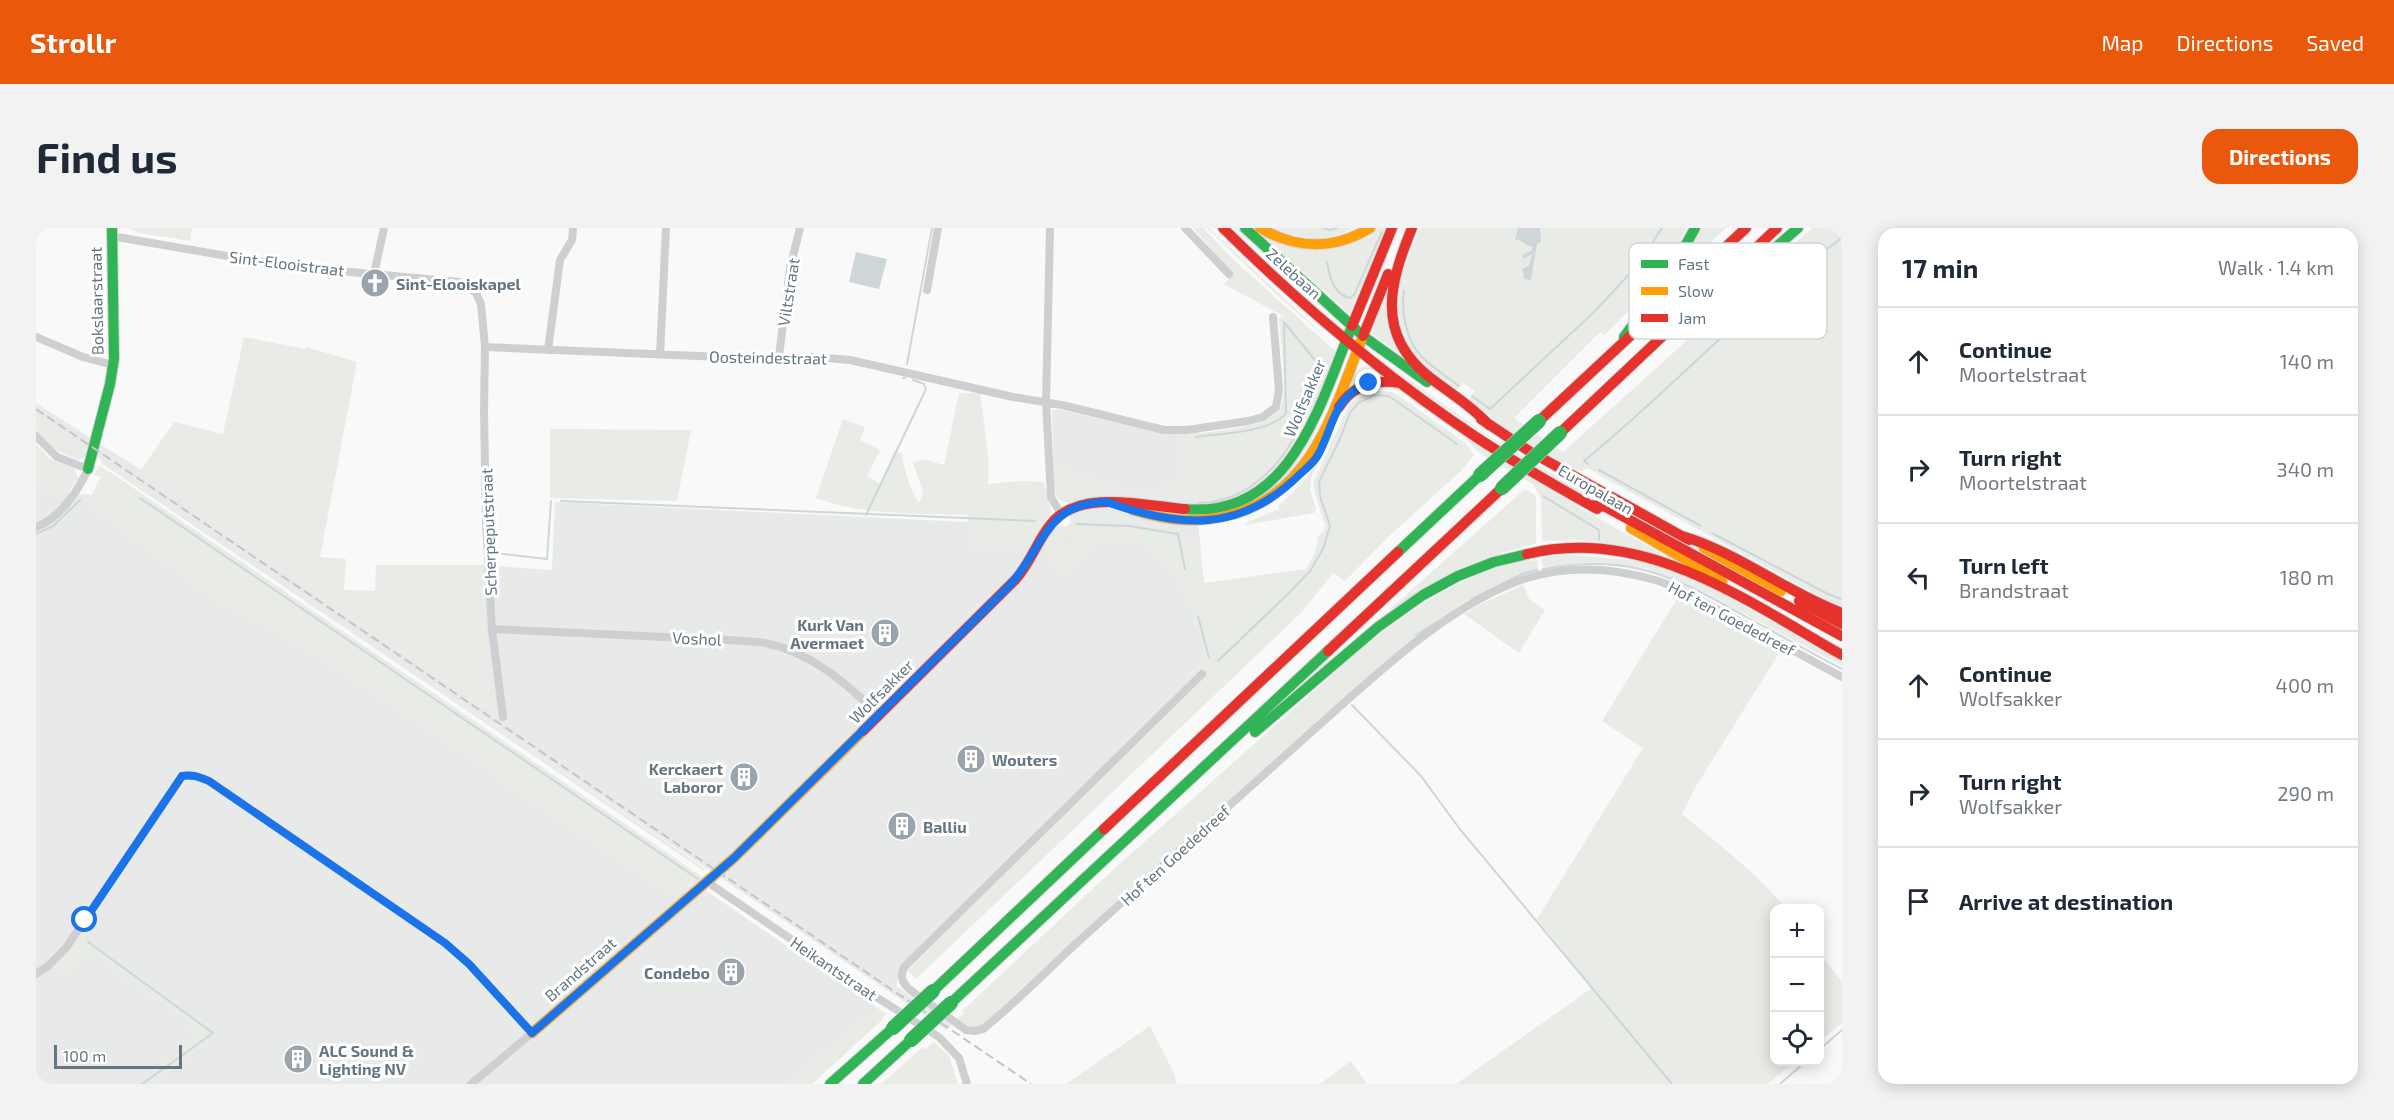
<!DOCTYPE html>
<meta charset="utf-8">
<style>
body{margin:0;font-family:"Exo 2",sans-serif;background:#f2f2f3;color:#1f2937}
.controls{position:absolute;right:18px;bottom:18px;display:grid;overflow:hidden;border-radius:12px;box-shadow:0 3px 15px #0003}
.controls button{width:54px;height:54px;display:grid;place-items:center;padding:0;border:0;border-bottom:2px solid #e0e1e3;background:#fff;color:#1f2937;font:30px sans-serif}
.scale{position:absolute;left:18px;bottom:15px;width:128px;box-sizing:border-box;padding-left:6px;border:3px solid #657683;border-top:0;font-size:16px;line-height:21px;white-space:nowrap;color:#657683;-webkit-text-stroke:4px #fff;paint-order:stroke}
.stop{position:absolute;width:18px;height:18px;margin:-14px;border:4px solid #1a73e8;border-radius:50%;background:#fff}
.stop.end{background:#1a73e8;border-color:#fff;box-shadow:0 2px 6px #0008}
.list{margin:0;padding:0;list-style:none}
h2{display:flex;justify-content:space-between;align-items:center;height:78px;margin:0;padding:0 24px;font-size:26px}
h2 small{font-size:20px;font-weight:400;color:#747a83}
.list li{display:grid;grid-template-columns:39px 1fr auto;gap:18px;align-items:center;box-sizing:border-box;height:108px;padding:0 24px;border-top:2px solid #e0e1e3}
.list b{display:block;font-size:22px;white-space:nowrap}
.list p{margin:0;font-size:20px;white-space:nowrap;color:#747a83}
.list em{font-size:20px;font-style:normal;color:#747a83}
.icon{flex:none;width:33px;height:33px;fill:none;stroke:currentColor;stroke-width:2;stroke-linecap:round;stroke-linejoin:round}
.map{position:relative;flex:none;width:1806px;height:856px;overflow:hidden;border-radius:18px}
header{display:flex;align-items:center;gap:36px;box-sizing:border-box;height:84px;padding:0 30px;background:#ea580c;color:#fff}
header strong{font-size:28px}
nav{display:flex;gap:33px;margin-inline-start:auto;font-size:21px}
.intro{display:flex;align-items:center;justify-content:space-between;box-sizing:border-box;height:144px;padding:0 36px}
h1{margin:0;font-size:42px}
.button{padding:15px 27px;border-radius:18px;background:#ea580c;color:#fff;font-size:21px;font-weight:700}
main{display:flex;gap:36px;padding:0 36px}
aside{flex:1;background:#fff;border-radius:18px;box-shadow:0 3px 15px #0003}
.map>svg:first-child{display:block}
.built{fill:#e8e9e9}
.green{fill:#e8ebe6}
.water{fill:#ced6d9}
.lines{fill:none;stroke-linecap:round;stroke-linejoin:round}
.stream{stroke:#ced6d9;stroke-width:2}
.fast-casing{stroke:#d5d6d7;stroke-width:12}
.slow-casing{stroke:#d5d6d7;stroke-width:12}
.jam-casing{stroke:#d5d6d7;stroke-width:12}
.street{stroke:#cecfd0;stroke-width:8}
.fast{stroke:#30b455;stroke-width:10}
.slow{stroke:#ff9f0a;stroke-width:10}
.jam{stroke:#e5322d;stroke-width:10}
.rail{stroke:#c3c5c6;stroke-width:2;stroke-dasharray:9 4.5;stroke-linecap:butt}
.fast-bridge-casing{stroke:#d5d6d6;stroke-width:15;stroke-linecap:butt}
.fast-bridge{stroke:#30b455;stroke-width:14}
.route{stroke:#1a73e8;stroke-width:8}
.labels{text-anchor:middle;dominant-baseline:central;stroke-width:6;stroke-linejoin:round;paint-order:stroke}
.street-label{font-size:16px;fill:#657683;stroke:#fff}
.poi-label{font-size:16px;font-weight:bold;fill:#657683;stroke:#fff;text-anchor:start}
.key{fill:#fff;stroke:#d1d6da;stroke-width:1.5}
.key-label{font-size:16px;fill:#657683}
</style>
<header>
<strong>Strollr</strong>
<nav><a>Map</a><a>Directions</a><a>Saved</a></nav>
</header>
<div class="intro"><h1>Find us</h1><a class="button">Directions</a></div>
<main>
<div class="map">
<svg width="1806" height="856" viewBox="0 0 1806 856">
<rect width="100%" height="100%" fill="#f9f9f9"/>
<path class="built" d="M0 175 105 242 169 286 182 299 454 484 445 337 516 342 519 274 1035 299 1033 275 1026 273 1020 268 1018 259 1016 182 1022 181 1120 204 1153 205 1168 355 1182 433 869 740 862 750 860 758 916 796 910 802 69 234 0 186Z
M65 249 843 781 750 856H0V262L56 267Z"/>
<path class="green" d="M92 0H156L154 13 104 5Z
M1157 0H1167L1200 34 1300 124 1299 131 1260 223 1221 262 1184 277 1148 278 1140 222 1141 206C1163 206 1236 201 1245 178 1252 161 1244 111 1243 90L1249 89 1188 56 1197 46Z
M1171 0H1173L1297 116 1242 68Z
M1199 0H1202L1308 97 1257 55Z
M1235 0H1319C1290 15 1265 11 1235 0Z
M1341 0H1351L1314 86 1225 7 1246 17 1336 5Z
M1384 0H1651C1633 43 1600 75 1569 107L1564 104 1478 190 1527 224 1767 8 1777 0H1806V378L1773 366 1774 363 1551 240 1546 243C1530 241 1476 208 1463 196 1453 188 1444 179 1433 171L1439 163 1427 155 1420 163 1384 136 1370 112 1362 83 1364 51Z
M1664 0H1690L1640 47Z
M1351 60 1365 128 1333 103Z
M208 109 269 121 270 119 321 134 284 329 310 331 308 362 339 363 340 337H445L454 484 182 299 169 286 105 242 138 194 187 206Z
M1330 121 1451 207 1544 262 1572 273C1548 273 1523 253 1503 241 1443 204 1385 165 1330 121Z
M1308 130 1275 213 1246 259 1232 270 1198 282 1256 239 1270 216Z
M1345 157 1361 160 1525 265 1540 278 1635 331 1565 317 1564 314 1542 312 1506 313 1505 271 1497 256 1442 224 1430 211 1365 164Z
M1339 163 1355 164 1362 167 1429 215 1438 227 1424 244 1351 310 1309 353 1297 345 1266 384 880 751 869 740 1170 445 1167 443 1154 455 1146 446 1162 437 1169 428 1159 398 1155 392 1156 382 1148 374 1151 369 1142 360 1146 355 1110 317 1064 314 1035 343 1027 345 1009 328 1015 317 1034 323 1039 308 1031 306 1027 317 1017 314C1048 267 1092 290 1135 303 1144 305 1153 309 1162 309L1168 355 1270 341 1279 324 1282 308 1288 303 1289 297 1278 262V253L1313 177 1320 170Z
M923 165H944L953 234 952 256 986 253 1008 254C1009 264 1014 274 1015 283 1015 293 998 321 989 325L987 318 933 319 932 287C881 285 828 288 780 270L807 191 829 199 824 212 844 222 831 248 844 256 858 223 866 225C868 242 874 262 883 275L887 264 877 235 887 231 908 237Z
M1316 169 1304 186 1275 250 1274 262 1280 280 1278 285 1209 297 1212 294 1243 281 1242 278C1259 263 1274 248 1285 227 1296 207 1300 186 1316 169Z
M0 186 54 223 47 230 42 232 15 220 0 202Z
M514 201 655 202 641 273 514 270Z
M0 216 14 231 39 241 42 251 32 265 0 262Z
M66 231 648 626 668 640V643L65 235Z
M1026 237 1074 257 1124 267 1128 249 1142 252 1145 278 1080 264 1079 266 1037 274 1026 273C1016 264 1018 253 1018 240Z
M63 238 77 246 668 650 639 670 533 600 389 500 235 400 184 377 54 279 56 267 65 249 58 247Z
M1489 261 1500 268V315L1466 325 1352 383Z
M1538 327 1604 333 1632 341 1672 358 1806 432V438L1670 365 1609 340 1571 336 1507 339 1505 331 1512 328Z
M1492 331 1493 333 1501 332 1502 344 1387 405 946 799 935 802 920 792 928 785 926 783 1078 641 1325 421C1365 390 1405 360 1452 343 1465 338 1479 335 1492 331Z
M1487 357 1493 371 1509 382 1483 425 1428 386 1443 377Z
M1642 369 1745 422 1659 560 1646 586C1682 617 1720 643 1749 680H1738V834H1758L1732 856H1420L1556 760 1501 691 1607 520 1566 493Z
M45 708 181 804 183 807 118 856H97L152 816C156 808 155 802 151 794L52 724 46 730 47 733 29 747 24 748 19 744V739Z
M1784 725 1806 754V795L1784 813Z
M843 781 850 786 846 792 776 856H750Z
M1114 798 1138 845 1141 856H1030Z
M898 814 913 828 922 856H845L886 820 889 821Z
M1315 833 1331 856H1284Z"/>
<path class="water" d="M1482 0H1504L1505 14 1501 16 1495 52 1488 51 1487 43 1485 42 1493 37 1496 26 1487 31 1486 27 1495 23 1497 18H1492L1482 11 1479 13Z
M820 24 851 31 843 61 813 54Z"/>
<g class="lines">
<path class="stream" d="M1287 0 1294 2 1301 0
M1291 34C1293 48 1298 67 1314 70L1318 67 1346 4
M1368 62C1365 84 1370 113 1386 129 1397 140 1411 149 1423 158
M871 136 896 0
M867 150H869
M1436 168 1454 181 1559 83 1602 37 1626 0
M1160 209C1184 206 1236 204 1250 185L1248 94
M1552 236 1548 233C1636 161 1713 75 1806 10
M1563 242 1665 298
M1507 268 1563 302V312
M104 270 662 651
M525 273 999 293
M1162 275C1220 274 1255 225 1274 177 1279 166 1286 153 1286 141L1248 94
M830 287 890 161 888 156 877 152
M1040 296 1093 298 1142 306 1149 341
M1676 305 1792 366 1806 371
M0 306 17 298 44 272
M458 325 511 331 515 273
M1507 341C1537 335 1574 334 1604 341 1639 349 1673 368 1705 386 1738 404 1772 423 1806 441
M1436 371 1488 345 1501 342
M1162 388 1173 430
M1380 407 1401 394
M1182 433 1254 364 1274 343 1287 321 1294 298 1284 268 1283 254 1303 213 1314 185 1322 175 1338 167 1353 168 1421 216
M1316 477 1385 548 1423 600 1636 856
M52 714 177 805 106 856
M1784 821 1806 802
M1744 856 1769 834"/>
<g class="fast-casing">
<path id="fast" d="M1209 0 1327 108 1391 154
M1678 67 1697 56 1762 0
M1588 109 1632 49 1659 0
M52 241 74 156 78 131 76 0
M1149 281C1255 291 1284 176 1316 98
M1362 324 1444 247
M1219 504 1342 399 1387 367 1422 348 1458 334 1491 326
M897 763 1068 601
M915 775 1292 423
M794 856 857 800
M827 856 875 812"/>
</g>
<g class="slow-casing">
<path id="slow" d="M1224 0C1260 21 1298 22 1334 0
M1097 282C1134 293 1159 296 1197 286 1278 264 1299 178 1327 108
M1595 300 1686 353
M1668 320 1745 363
M496 805 698 630 827 503"/>
</g>
<g class="jam-casing">
<path id="jam" d="M1187 0C1265 77 1348 148 1440 209 1479 235 1520 258 1561 281
M1376 0C1354 54 1339 105 1392 148 1412 164 1435 177 1453 197
M1316 98 1356 0
M1327 108 1352 46
M1303 179C1317 157 1339 151 1364 155
M1445 191 1493 223 1653 312
M1503 193 1710 0
M1524 205 1741 0
M1554 277 1570 279 1806 408
M1646 308C1703 325 1750 364 1806 385
M1491 326C1607 297 1711 373 1806 427
M1763 373 1806 396
M1292 423 1466 260
M827 503 980 351C995 334 1001 313 1015 296 1043 260 1110 278 1149 281
M1068 601 1362 324"/>
</g>
<path class="street" d="M1014 0 1010 174 1015 269 1025 286
M1149 0 1193 46
M75 8 249 38 424 54 440 65 445 76 449 119 448 183 450 295 456 401 467 489
M338 46 348 0
M891 62 902 0
M0 109 47 129 77 137
M449 119 685 129H776L814 132 977 169 1026 177 1128 202H1151L1212 193 1227 189 1240 179 1243 162 1237 89
M512 122 524 32 536 12 537 0
M624 127 630 0
M743 128 754 40 764 0
M0 208 21 229 52 241C42 263 24 290 0 299
M456 401 692 412C704 413 717 413 729 415 776 424 810 456 844 487
M1166 446 868 739C864 749 866 754 873 761L930 802 939 803 947 801C981 774 1012 741 1044 712 1123 640 1202 570 1281 499 1340 447 1414 375 1491 350 1541 335 1594 341 1642 360L1806 449
M673 651 677 658 834 765 903 809 923 830 931 856
M0 746 12 738 30 720 146 548C156 546 163 549 173 553L409 715 433 736 496 805 435 856"/>
<use href="#fast" class="fast"/>
<use href="#slow" class="slow"/>
<use href="#jam" class="jam"/>
<path class="rail" d="M0 181 995 856"/>
<g class="fast-bridge-casing">
<path id="fast-bridge" d="M1444 247 1503 193
M1466 260 1524 205
M857 800 897 763
M875 812 915 775"/>
</g>
<use href="#fast-bridge" class="fast-bridge"/>
</g>
<g class="lines">
<path class="route" d="M49 692 146 548C156 546 163 549 173 553L409 715 433 736 496 805 698 630 974 357C1008 319 1010 274 1071 274 1144 300 1204 305 1263 247 1270 240 1277 236 1282 227 1298 198 1297 168 1333 155"/>
</g>
<defs>
<g id="church-disc" transform="scale(1.5)"><circle r="9.5" fill="#99a4ac" stroke="#fff"/><path d="M-1.2-6h2.4v3.5h3.3v2.4h-3.3V6h-2.4V-.1h-3.3v-2.4h3.3Z" fill="#fff"/></g>
<g id="building-disc" transform="scale(1.5)"><circle r="9.5" fill="#99a4ac" stroke="#fff"/><path d="M-4-6H4V6H1V3H-1V6H-4ZM-2.5-4.3h1.7v1.8h-1.7ZM.8-4.3h1.7v1.8H.8ZM-2.5-1h1.7V.8h-1.7ZM.8-1h1.7V.8H.8Z" fill="#fff"/></g>
</defs>
<g fill-rule="evenodd">
<use href="#church-disc" x="339" y="55"/>
<use href="#building-disc" x="849" y="405"/>
<use href="#building-disc" x="935" y="531"/>
<use href="#building-disc" x="708" y="549"/>
<use href="#building-disc" x="866" y="598"/>
<use href="#building-disc" x="695" y="744"/>
<use href="#building-disc" x="262" y="831"/>
</g>
<g class="labels">
<g class="street-label">
<text transform="translate(251 35) rotate(7)">Sint-Elooistraat</text>
<text transform="translate(1258 45) rotate(42)">Zelebaan</text>
<text transform="translate(752 64) rotate(-81)">Viltstraat</text>
<text transform="translate(60 73) rotate(-91)">Bokslaarstraat</text>
<text transform="translate(732 129) rotate(1)">Oosteindestraat</text>
<text transform="translate(1268 170) rotate(-67)">Wolfsakker</text>
<text transform="translate(1560 261) rotate(30)">Europalaan</text>
<text transform="translate(452 304) rotate(-92)">Scherpeputstraat</text>
<text transform="translate(1696 390) rotate(28)">Hof ten Goededreef</text>
<text transform="translate(661 410) rotate(3)">Voshol</text>
<text transform="translate(845 463) rotate(-45)">Wolfsakker</text>
<text transform="translate(1139 627) rotate(-42)">Hof ten Goededreef</text>
<text transform="translate(798 740) rotate(34)">Heikantstraat</text>
<text transform="translate(544 741) rotate(-41)">Brandstraat</text>
</g>
<g class="poi-label">
<text x="360" y="55">Sint-Elooiskapel</text>
<text x="828" y="396" text-anchor="end">Kurk Van<tspan x="828" dy="18">Avermaet</tspan></text>
<text x="956" y="531">Wouters</text>
<text x="687" y="540" text-anchor="end">Kerckaert<tspan x="687" dy="18">Laboror</tspan></text>
<text x="887" y="598">Balliu</text>
<text x="674" y="744" text-anchor="end">Condebo</text>
<text x="283" y="822">ALC Sound &amp;<tspan x="283" dy="18">Lighting NV</tspan></text>
</g>
</g>
<rect x="1593" y="15" width="198" height="96" rx="9" class="key"/>
<rect x="1605" y="32" width="27" height="8" fill="#30b455"/>
<rect x="1605" y="59" width="27" height="8" fill="#ff9f0a"/>
<rect x="1605" y="86" width="27" height="8" fill="#e5322d"/>
<g class="key-label">
<text x="1642" y="42">Fast</text>
<text x="1642" y="69">Slow</text>
<text x="1642" y="96">Jam</text>
</g>
</svg>
<div class="controls">
<button>+</button>
<button>−</button>
<button><svg class="icon" aria-label="locate" viewBox="0 0 24 24"><circle cx="12" cy="12" r="6"/><path d="M12 2v4M12 18v4M2 12h4M18 12h4"/></svg></button>
</div>
<div class="scale">100 m</div>
<div class="stop" style="left:49px;top:692px"></div>
<div class="stop end" style="left:1333px;top:155px"></div>
</div>
<aside>
<h2>17 min<small>Walk · 1.4 km</small></h2>
<ul class="list">
<li><svg class="icon" aria-label="ahead" viewBox="0 0 24 24"><path d="M12 20V5M6 11l6-6 6 6"/></svg><div><b>Continue</b><p>Moortelstraat</p></div><em>140 m</em></li>
<li><svg class="icon" aria-label="right" viewBox="0 0 24 24"><path d="M7 20v-9h11M14 6l5 5-5 5"/></svg><div><b>Turn right</b><p>Moortelstraat</p></div><em>340 m</em></li>
<li><svg class="icon" aria-label="left" viewBox="0 0 24 24"><path d="M17 20v-9H6M10 6l-5 5 5 5"/></svg><div><b>Turn left</b><p>Brandstraat</p></div><em>180 m</em></li>
<li><svg class="icon" aria-label="ahead" viewBox="0 0 24 24"><path d="M12 20V5M6 11l6-6 6 6"/></svg><div><b>Continue</b><p>Wolfsakker</p></div><em>400 m</em></li>
<li><svg class="icon" aria-label="right" viewBox="0 0 24 24"><path d="M7 20v-9h11M14 6l5 5-5 5"/></svg><div><b>Turn right</b><p>Wolfsakker</p></div><em>290 m</em></li>
<li><svg class="icon" aria-label="arrive" viewBox="0 0 24 24"><path d="M6 21V4h12l-3 4 3 4H6"/></svg><div><b>Arrive at destination</b></div></li>
</ul>
</aside>
</main>
